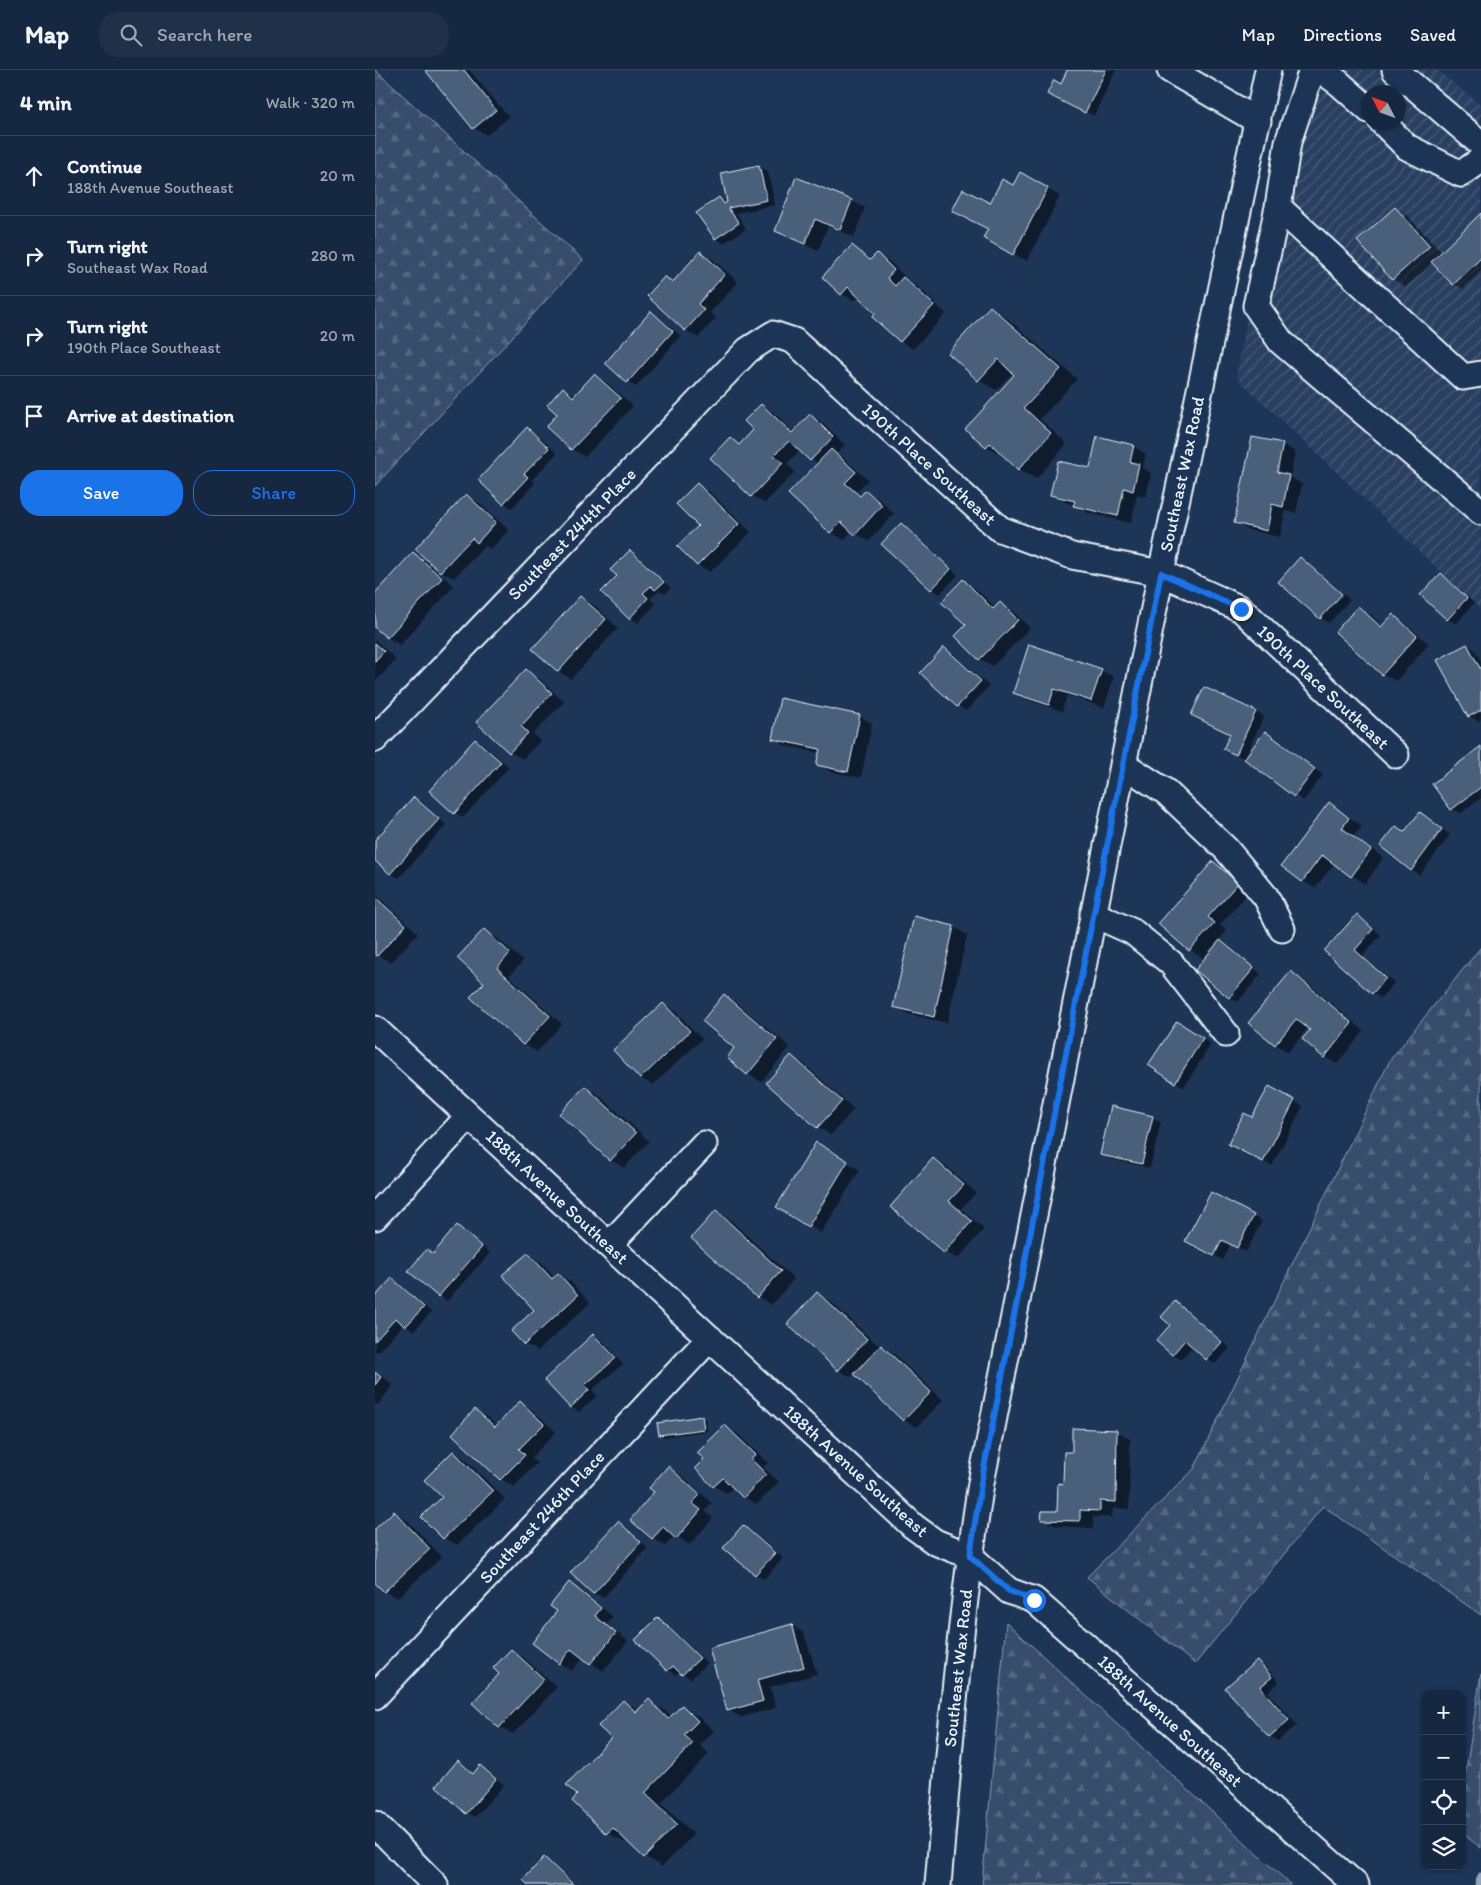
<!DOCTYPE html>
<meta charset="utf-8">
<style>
body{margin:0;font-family:Itim,sans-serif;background:#1f3048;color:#f1f3f6}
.controls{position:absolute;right:15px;bottom:15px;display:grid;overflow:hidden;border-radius:10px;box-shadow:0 1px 4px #0004}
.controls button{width:45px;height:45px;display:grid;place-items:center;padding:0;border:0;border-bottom:1px solid #35445a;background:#162841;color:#f1f3f6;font:25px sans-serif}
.compass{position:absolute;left:986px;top:15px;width:45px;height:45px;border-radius:50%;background:#162841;box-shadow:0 1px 4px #0004;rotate:312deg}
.stop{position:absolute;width:15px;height:15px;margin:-11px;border:4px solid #1a73e8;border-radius:50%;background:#fff}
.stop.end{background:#1a73e8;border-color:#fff;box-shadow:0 1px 5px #0008}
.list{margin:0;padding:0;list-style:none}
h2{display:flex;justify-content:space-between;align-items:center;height:65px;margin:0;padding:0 20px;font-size:21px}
h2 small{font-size:16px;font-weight:400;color:#9ea6b1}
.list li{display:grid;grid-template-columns:32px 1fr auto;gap:15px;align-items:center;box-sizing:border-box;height:80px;padding:0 20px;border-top:1px solid #35445a}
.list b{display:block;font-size:19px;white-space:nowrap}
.list p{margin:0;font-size:16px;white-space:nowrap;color:#9ea6b1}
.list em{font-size:16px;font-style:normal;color:#9ea6b1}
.actions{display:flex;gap:10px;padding:15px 20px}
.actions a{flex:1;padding:11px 0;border:1px solid #1a73e8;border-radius:20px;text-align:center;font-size:18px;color:#1a73e8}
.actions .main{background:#1a73e8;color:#fff}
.icon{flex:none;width:28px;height:28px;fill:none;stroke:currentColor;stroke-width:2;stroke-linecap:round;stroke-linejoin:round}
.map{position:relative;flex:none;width:1106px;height:1815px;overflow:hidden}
header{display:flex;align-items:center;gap:30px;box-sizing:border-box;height:70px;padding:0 25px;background:#162841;border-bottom:1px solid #35445a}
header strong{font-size:24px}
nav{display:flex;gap:28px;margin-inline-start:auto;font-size:18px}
.search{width:350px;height:45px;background:#1f3048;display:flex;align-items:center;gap:12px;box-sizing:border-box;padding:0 18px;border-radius:20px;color:#9ea6b1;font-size:19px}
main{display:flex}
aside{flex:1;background:#162841}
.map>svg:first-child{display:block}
.industrial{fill:url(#industrial-furrows);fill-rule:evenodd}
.forest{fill:url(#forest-firs);stroke:#909fb2}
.shadow{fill:#0007}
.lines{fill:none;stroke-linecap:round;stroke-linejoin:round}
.stream{stroke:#95a4b5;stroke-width:7}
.building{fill:#495e7a;stroke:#e8f1f8}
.minor-casing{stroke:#e8f1f8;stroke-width:29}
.minor{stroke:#1d3557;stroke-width:25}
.route{stroke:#1a73e8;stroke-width:6}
.labels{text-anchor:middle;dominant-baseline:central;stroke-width:4;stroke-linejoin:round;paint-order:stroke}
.street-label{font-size:18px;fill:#e8f1f8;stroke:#1d3557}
</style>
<header>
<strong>Map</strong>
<div class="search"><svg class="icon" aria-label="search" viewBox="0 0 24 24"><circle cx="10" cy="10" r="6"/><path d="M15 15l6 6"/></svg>Search here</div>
<nav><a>Map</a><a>Directions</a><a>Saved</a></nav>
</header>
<main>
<aside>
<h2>4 min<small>Walk · 320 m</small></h2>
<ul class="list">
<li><svg class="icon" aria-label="ahead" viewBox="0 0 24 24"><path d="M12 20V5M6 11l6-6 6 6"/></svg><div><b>Continue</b><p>188th Avenue Southeast</p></div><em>20 m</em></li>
<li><svg class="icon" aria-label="right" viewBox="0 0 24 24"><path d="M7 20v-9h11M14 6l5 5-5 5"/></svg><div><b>Turn right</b><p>Southeast Wax Road</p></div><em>280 m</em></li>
<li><svg class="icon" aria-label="right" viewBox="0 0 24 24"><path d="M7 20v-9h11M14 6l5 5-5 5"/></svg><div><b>Turn right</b><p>190th Place Southeast</p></div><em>20 m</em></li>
<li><svg class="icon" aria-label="arrive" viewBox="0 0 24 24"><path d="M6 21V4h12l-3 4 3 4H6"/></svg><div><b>Arrive at destination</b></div></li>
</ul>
<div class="actions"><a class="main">Save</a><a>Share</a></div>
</aside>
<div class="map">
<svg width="1106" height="1815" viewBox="0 0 1106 1815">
<defs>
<pattern id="industrial-furrows" width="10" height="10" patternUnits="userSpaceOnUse" patternTransform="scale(1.25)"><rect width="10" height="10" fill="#2a4162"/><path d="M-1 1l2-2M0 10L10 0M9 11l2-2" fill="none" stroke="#495d79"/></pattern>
<pattern id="forest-firs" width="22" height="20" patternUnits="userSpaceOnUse" patternTransform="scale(1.25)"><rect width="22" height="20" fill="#374d6c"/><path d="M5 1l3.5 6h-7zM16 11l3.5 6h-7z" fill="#546782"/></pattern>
</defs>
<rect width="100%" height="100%" fill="#1d3557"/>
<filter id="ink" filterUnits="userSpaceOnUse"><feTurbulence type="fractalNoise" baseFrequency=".02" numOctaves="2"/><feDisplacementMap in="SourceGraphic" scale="10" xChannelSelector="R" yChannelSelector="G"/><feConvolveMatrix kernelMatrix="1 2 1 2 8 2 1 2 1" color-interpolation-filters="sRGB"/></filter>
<g filter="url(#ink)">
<path class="industrial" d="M920 0H1062L1106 35V540L861 307ZM994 22H1024V52H994Z"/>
<path class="forest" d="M0 0 208 190 0 416Z
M1106 877V1545L948 1436 820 1594 712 1507 819 1399 1015 990Z
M631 1552 915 1814V1815H607Z
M1106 1604V1778L1087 1763V1726Z"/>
<path class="shadow" d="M51 0H94L134 47 112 65 99 58Z
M694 0H741L719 46 683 28 686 15Z
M384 97 393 101 400 135 361 143 371 159 349 173 341 169 344 129 354 134Z
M645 104 685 126 652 191 609 168 614 159 615 135 639 116Z
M422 109 477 131 490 138 479 167 453 156 443 181 401 161Z
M1020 139 1033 146 1067 183 1106 145V201L1088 219 1079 214 1058 193 1031 217 1018 209Z
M478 176 497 190 502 185 515 192 531 208 530 209 542 216 571 244 538 279 525 271 502 243 484 226 480 231 467 224Z
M326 183 339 190 363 212 335 243 341 248 323 268 310 260 290 208 299 213Z
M615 238 632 248 702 309 665 349 692 374 661 409 644 399 630 385 629 386 611 376 641 305 638 302 621 320 604 310 575 283Z
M276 243 285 248 306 266 261 317 253 312Z
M219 305 232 313 258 336 210 387 197 379 172 357 184 344 188 319 201 326Z
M386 335 399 343 419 362 435 346 448 353 470 375 462 384 469 388 493 410 482 421 487 425 491 421 504 429 519 444 494 471 477 461 469 470 456 462 415 424 443 394 425 380 412 394 420 402 390 433 377 426 355 369 366 375 380 360Z
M152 358 160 363 182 383 157 410 160 413 137 438 129 433Z
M907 374 920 382 915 407 927 414 921 443 910 441 905 467 873 460 860 452Z
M758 376 771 384 768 398 776 403 771 427 762 425 756 453 713 443 700 435 690 432 677 425Z
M322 415 335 422 376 462 335 502 322 495 325 456Z
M91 425 104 433 134 460 116 479 110 476 79 508 66 501Z
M526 455 534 460 583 505 565 524 557 519 508 474Z
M255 482 264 487 296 518 290 524 284 521 275 529 281 534 263 553 255 548 244 506Z
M38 484 51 491 79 516 25 575 12 567 0 556V525Z
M925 488 933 493 975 530 954 553 946 548Z
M1066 505 1074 510 1099 533 1081 554 1073 549Z
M588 511 601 519 621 538 625 534 638 541 655 558 618 596 605 589 593 555Z
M206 528 219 535 243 558 196 609 183 601Z
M983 538 996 545 1009 557 1018 546 1031 554 1054 574 1021 611 1008 604Z
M0 570 21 589 2 610 0 609Z
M1092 575 1100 580 1106 591V649L1103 651 1094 646Z
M569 579 578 584 614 616 591 641 583 636 547 603Z
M726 600 739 607 729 638 692 625 687 641 653 630 640 622Z
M151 601 164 608 189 632 158 664 165 671 148 689 135 682Z
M880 642 889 646 870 687 899 668 948 705 928 731 870 689 850 679Z
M484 646 497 653 486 708 456 702 443 694 445 683 411 676 398 668Z
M101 670 109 675 134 697 88 748 80 743 55 721Z
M1106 678V728L1086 743 1077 739Z
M39 728 48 733 71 755 24 808 15 803 0 789V772Z
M954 733 987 756 979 766 1008 788 990 814 960 793 940 818 928 811Z
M1046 743 1075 765 1045 805 1036 800 1021 757 1030 763Z
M838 793 851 800 875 821 845 855 852 861 828 888 815 880 785 854Z
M0 824 43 863 16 893 0 883Z
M982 846 990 851 1006 865 988 886 1019 913 1006 928 998 923 951 881Z
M579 857 592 865 572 953 533 944 520 936Z
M109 861 122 868 148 891 134 906 187 954 162 982 149 974 97 927 110 912Z
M845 871 854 877 886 904 863 932 854 927Z
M916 903 929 910 989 961 962 994 949 987 936 960 933 958 913 982 900 974Z
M349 926 362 933 415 977 386 1012 373 1004 353 988 361 978Z
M288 934 301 942 327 969 278 1015 265 1008Z
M811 957 836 974 809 1017 800 1012Z
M416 987 429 994 479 1039 456 1065 443 1057 393 1013Z
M211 1017 224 1025 274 1071 249 1098 236 1090 186 1044Z
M895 1018 928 1036 897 1096 864 1078Z
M777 1047 786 1052 775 1098 735 1089 727 1085Z
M441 1074 485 1100 446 1163 403 1137Z
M559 1089 572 1097 601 1123 586 1139 609 1159 583 1189 570 1182 517 1137Z
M837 1124 887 1151 871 1182 856 1174 848 1190 811 1170Z
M341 1142 354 1149 419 1209 396 1235 383 1227Z
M83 1157 91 1162 115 1183 72 1231 64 1226 53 1181 59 1184Z
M153 1184 166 1192 180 1207 183 1204 196 1212 215 1233 163 1281 150 1274 161 1240Z
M17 1210 26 1215 56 1242 39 1261 29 1254 2 1282 0 1281V1229Z
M442 1224 455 1231 505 1277 519 1284 568 1330 542 1357 529 1350 480 1304 476 1307 463 1300Z
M801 1233 809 1238 855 1278 840 1294 832 1289 818 1276 806 1289 798 1284 797 1255Z
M218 1265 227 1270 248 1294 217 1320 222 1326 204 1342 195 1337Z
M0 1301 18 1315 3 1335 0 1334Z
M145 1333 158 1340 181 1362 156 1388 162 1393 139 1417 126 1409 101 1341 114 1348 122 1356Z
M327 1348 331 1350 332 1361 289 1367 285 1364Z
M350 1356 363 1364 393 1393 388 1397 404 1412 382 1434 369 1427 359 1417 352 1423 339 1416 331 1389Z
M742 1361 755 1369 754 1439 738 1438 737 1447H718V1458L681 1456 668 1449 683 1442 698 1383Z
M78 1382 91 1390 130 1429 82 1475 69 1468 48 1447 68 1427Z
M294 1398 306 1405 337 1433 330 1441 338 1448 315 1475 300 1466 290 1476 277 1468 281 1422Z
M19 1442 32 1450 67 1487 22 1528 9 1521 0 1511V1461Z
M243 1452 251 1457 273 1478 228 1528 219 1523 197 1503Z
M368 1456 377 1461 408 1488 389 1509 380 1504Z
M194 1514 207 1521 238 1547 232 1554 253 1571 228 1601 208 1587 197 1601 184 1593V1541Z
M283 1549 292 1554 332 1593 316 1609 305 1601 301 1605 293 1600Z
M416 1555 429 1563 442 1604 395 1617 401 1638 366 1647 353 1640Z
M136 1580 149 1588 182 1617 138 1664 125 1657 99 1633 126 1604Z
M882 1591 890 1596 904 1612 893 1622 922 1655 903 1671 895 1666 852 1618Z
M249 1631 264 1640 274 1631 291 1641 297 1647 307 1637 324 1647 339 1661 325 1675 334 1684 286 1733 319 1764 287 1797 270 1787 252 1770 250 1773 232 1763 198 1731 238 1668Z
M83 1692 99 1704 105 1696 114 1701 129 1715 100 1747 92 1743Z
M169 1789 177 1793 201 1815H155Z"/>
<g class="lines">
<path class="stream" d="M1103 1815 1106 1806"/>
</g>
<path class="building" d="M50 0H89L121 40 98 59Z
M692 0H731L710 43 672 24 679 10 686 14Z
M384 95 392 130 353 138 364 153 340 169 321 143 344 127 349 134 352 132 346 103Z
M645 102 673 118 638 185 608 168 613 159 577 141 588 119 615 133 627 109 638 115Z
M421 107 477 130 465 160 440 149 430 174 400 161Z
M1020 137 1055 176 1017 210 982 171Z
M1106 143V188L1078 215 1056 192Z
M477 175 495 190 502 183 519 200 512 208 520 216 528 207 559 235 525 272 497 247 500 243 473 217 466 225 447 207Z
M325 181 350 204 323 234 329 240 310 261 272 226 290 206 297 213Z
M615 236 686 299 649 338 676 363 643 400 615 373 611 377 590 359 639 305 623 289 603 311 573 283Z
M276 241 298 261 252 313 230 293Z
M219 304 246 328 196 380 171 357 182 344 172 335 188 317 198 327Z
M386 334 417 363 435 344 458 367 435 391 414 371 399 385 408 393 376 427 335 388 355 367 364 375 378 360 369 351Z
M152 357 174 378 149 404 153 407 128 434 103 410Z
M722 366 759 375 755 392 764 394 758 421 749 418 743 446 698 436 700 431 675 425 683 391 715 398Z
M877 367 908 373 902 402 914 405 908 437 897 434 892 461 859 453Z
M456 379 481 402 470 413 485 426 491 420 507 435 480 465 466 452 455 463 413 424Z
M322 413 364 454 322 496 302 476 323 456 301 434Z
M91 424 121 452 102 473 97 468 65 502 40 479Z
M526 453 576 499 556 520 506 474Z
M255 480 289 512 280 520 276 516 268 523 273 528 254 549 226 522 242 506 235 500Z
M38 482 67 508 12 568 0 558V523Z
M925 487 967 524 945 549 903 512Z
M1066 503 1092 528 1072 550 1045 525Z
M588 509 618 539 625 532 643 550 604 590 580 566 591 555 566 532Z
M205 526 231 549 183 602 157 579Z
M983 536 1006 557 1018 544 1042 566 1007 605 960 562Z
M0 573 9 581 0 591Z
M654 574 727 599 716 631 679 619 674 635 638 623Z
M1092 574 1106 600V640L1093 647 1062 590Z
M569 577 606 611 582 637 545 603Z
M151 599 177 623 146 656 153 663 134 683 101 652Z
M829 617 881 641 861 685 848 679 855 664 816 645Z
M405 628 485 645 473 702 441 695 445 679 397 669Z
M890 661 940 699 919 727 869 689Z
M100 669 126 692 79 744 54 721Z
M1106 676V717L1076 740 1057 714Z
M39 727 64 749 15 804 0 791V770Z
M954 732 974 748 967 758 996 780 976 807 947 785 927 812 906 796Z
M1045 742 1067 759 1036 801 1005 776 1021 756 1029 762Z
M838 791 863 813 833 847 840 853 814 881 783 854Z
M0 827 31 855 2 886 0 885Z
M982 844 998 859 980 880 1011 908 997 924 949 881Z
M539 846 579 856 559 947 518 937Z
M109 859 135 883 122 898 175 946 148 975 95 927 109 913 82 888Z
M845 870 879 898 854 928 820 900Z
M916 901 977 953 949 988 927 969 935 960 921 949 900 975 873 953Z
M349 924 402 969 372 1005 352 988 359 978 327 951Z
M288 933 315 961 265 1009 238 980Z
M802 951 828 968 800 1013 773 995Z
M416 985 467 1031 442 1058 391 1013Z
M210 1016 261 1063 235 1091 184 1044Z
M894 1016 920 1030 888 1092 853 1074 869 1043 877 1047Z
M736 1036 778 1046 767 1094 725 1085Z
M441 1072 473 1091 433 1157 401 1137Z
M558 1088 589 1115 574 1131 597 1151 569 1183 515 1137Z
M836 1122 879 1145 862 1178 847 1170 839 1186 810 1171Z
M341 1140 406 1201 382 1228 316 1168Z
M82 1155 107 1177 63 1227 33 1201 52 1179 58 1184Z
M153 1183 177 1209 183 1203 203 1225 149 1275 136 1261 159 1240 127 1205Z
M17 1208 49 1237 30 1257 21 1248 0 1271V1227Z
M442 1222 492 1269 463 1301 412 1254Z
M800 1231 847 1272 831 1290 810 1270 797 1285 781 1271 795 1255 786 1247Z
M218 1264 241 1288 210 1315 214 1320 195 1338 169 1310Z
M506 1275 556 1322 528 1351 479 1304Z
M0 1302 6 1307 0 1315Z
M145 1331 169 1354 144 1379 150 1385 125 1410 77 1364 100 1339 120 1357Z
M327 1346 329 1359 284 1365 282 1353Z
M350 1355 381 1385 376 1389 391 1404 368 1428 348 1408 338 1417 320 1398 329 1389 322 1383Z
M697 1358 742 1360 741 1432 725 1431V1441L705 1440V1451L666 1450 667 1441H682L683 1413 688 1414 689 1382H697Z
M78 1381 118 1421 68 1469 46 1447 67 1427 49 1410Z
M293 1396 325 1425 317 1433 326 1440 301 1469 288 1457 277 1469 255 1450 279 1422 274 1418Z
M19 1441 55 1479 9 1522 0 1513V1459Z
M243 1451 266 1472 218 1524 195 1503Z
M368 1455 400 1483 380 1505 348 1478Z
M194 1512 226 1538 220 1546 241 1563 215 1594 196 1579 184 1594 157 1573 182 1541 175 1536Z
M283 1547 325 1588 307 1605 298 1596 292 1601 260 1570Z
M417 1554 429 1597 382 1610 388 1631 352 1641 334 1578Z
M136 1579 169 1609 124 1658 97 1633 124 1604 118 1598Z
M882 1590 897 1607 885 1617 914 1650 894 1667 850 1618Z
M274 1629 293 1649 307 1635 323 1651 309 1665 318 1673 270 1723 302 1754 269 1788 238 1758 231 1764 197 1731 202 1725 191 1715 236 1668 223 1656 248 1630 261 1642Z
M83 1690 98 1704 105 1695 121 1709 91 1744 61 1716Z
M169 1787 199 1815H153L148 1810Z"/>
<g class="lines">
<g class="minor-casing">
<path id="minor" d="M795 0 883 51
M937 0 913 72 903 137 1088 307 1106 304
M946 0 964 13 994 40
M1020 0 1106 74
M1007 52 1032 77 1086 104 1106 90
M903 137 881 236 906 272 1106 442
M0 669 373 280 398 264 419 271 625 459 697 486 786 503 866 539 1021 685
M748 694 791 722 851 779 891 827 907 859
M718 844 758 862 796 893 851 964
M0 959 538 1456 560 1472 595 1486 634 1521 659 1530 981 1815
M0 1147 94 1046
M234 1175 329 1074
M0 1626 335 1268
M0 1754 60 1815
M563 1815C574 1681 585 1546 606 1413L786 503 893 0"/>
</g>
<use href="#minor" class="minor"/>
</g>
</g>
<g class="lines" filter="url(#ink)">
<path class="route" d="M659 1530 634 1521 595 1486 606 1413 786 503 866 539"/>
</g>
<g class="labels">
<g class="street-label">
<text transform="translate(554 394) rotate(42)">190th Place Southeast</text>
<text transform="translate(807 404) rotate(-78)">Southeast Wax Road</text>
<text transform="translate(197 464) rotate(-46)">Southeast 244th Place</text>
<text transform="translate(948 617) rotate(43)">190th Place Southeast</text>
<text transform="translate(182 1127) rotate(43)">188th Avenue Southeast</text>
<text transform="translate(481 1401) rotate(42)">188th Avenue Southeast</text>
<text transform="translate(167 1447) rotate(-47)">Southeast 246th Place</text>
<text transform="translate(583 1598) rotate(-84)">Southeast Wax Road</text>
<text transform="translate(795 1651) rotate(42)">188th Avenue Southeast</text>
</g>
</g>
</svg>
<div class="controls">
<button>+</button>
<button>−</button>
<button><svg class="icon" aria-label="locate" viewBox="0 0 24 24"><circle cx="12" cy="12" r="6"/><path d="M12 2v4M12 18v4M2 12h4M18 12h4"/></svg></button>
<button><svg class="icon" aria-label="layers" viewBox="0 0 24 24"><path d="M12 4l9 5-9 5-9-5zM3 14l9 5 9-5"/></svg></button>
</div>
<svg class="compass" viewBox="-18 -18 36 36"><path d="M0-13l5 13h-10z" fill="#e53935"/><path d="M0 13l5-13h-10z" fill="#9ea6b1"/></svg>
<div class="stop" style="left:659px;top:1530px"></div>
<div class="stop end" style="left:866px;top:539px"></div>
</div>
</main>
